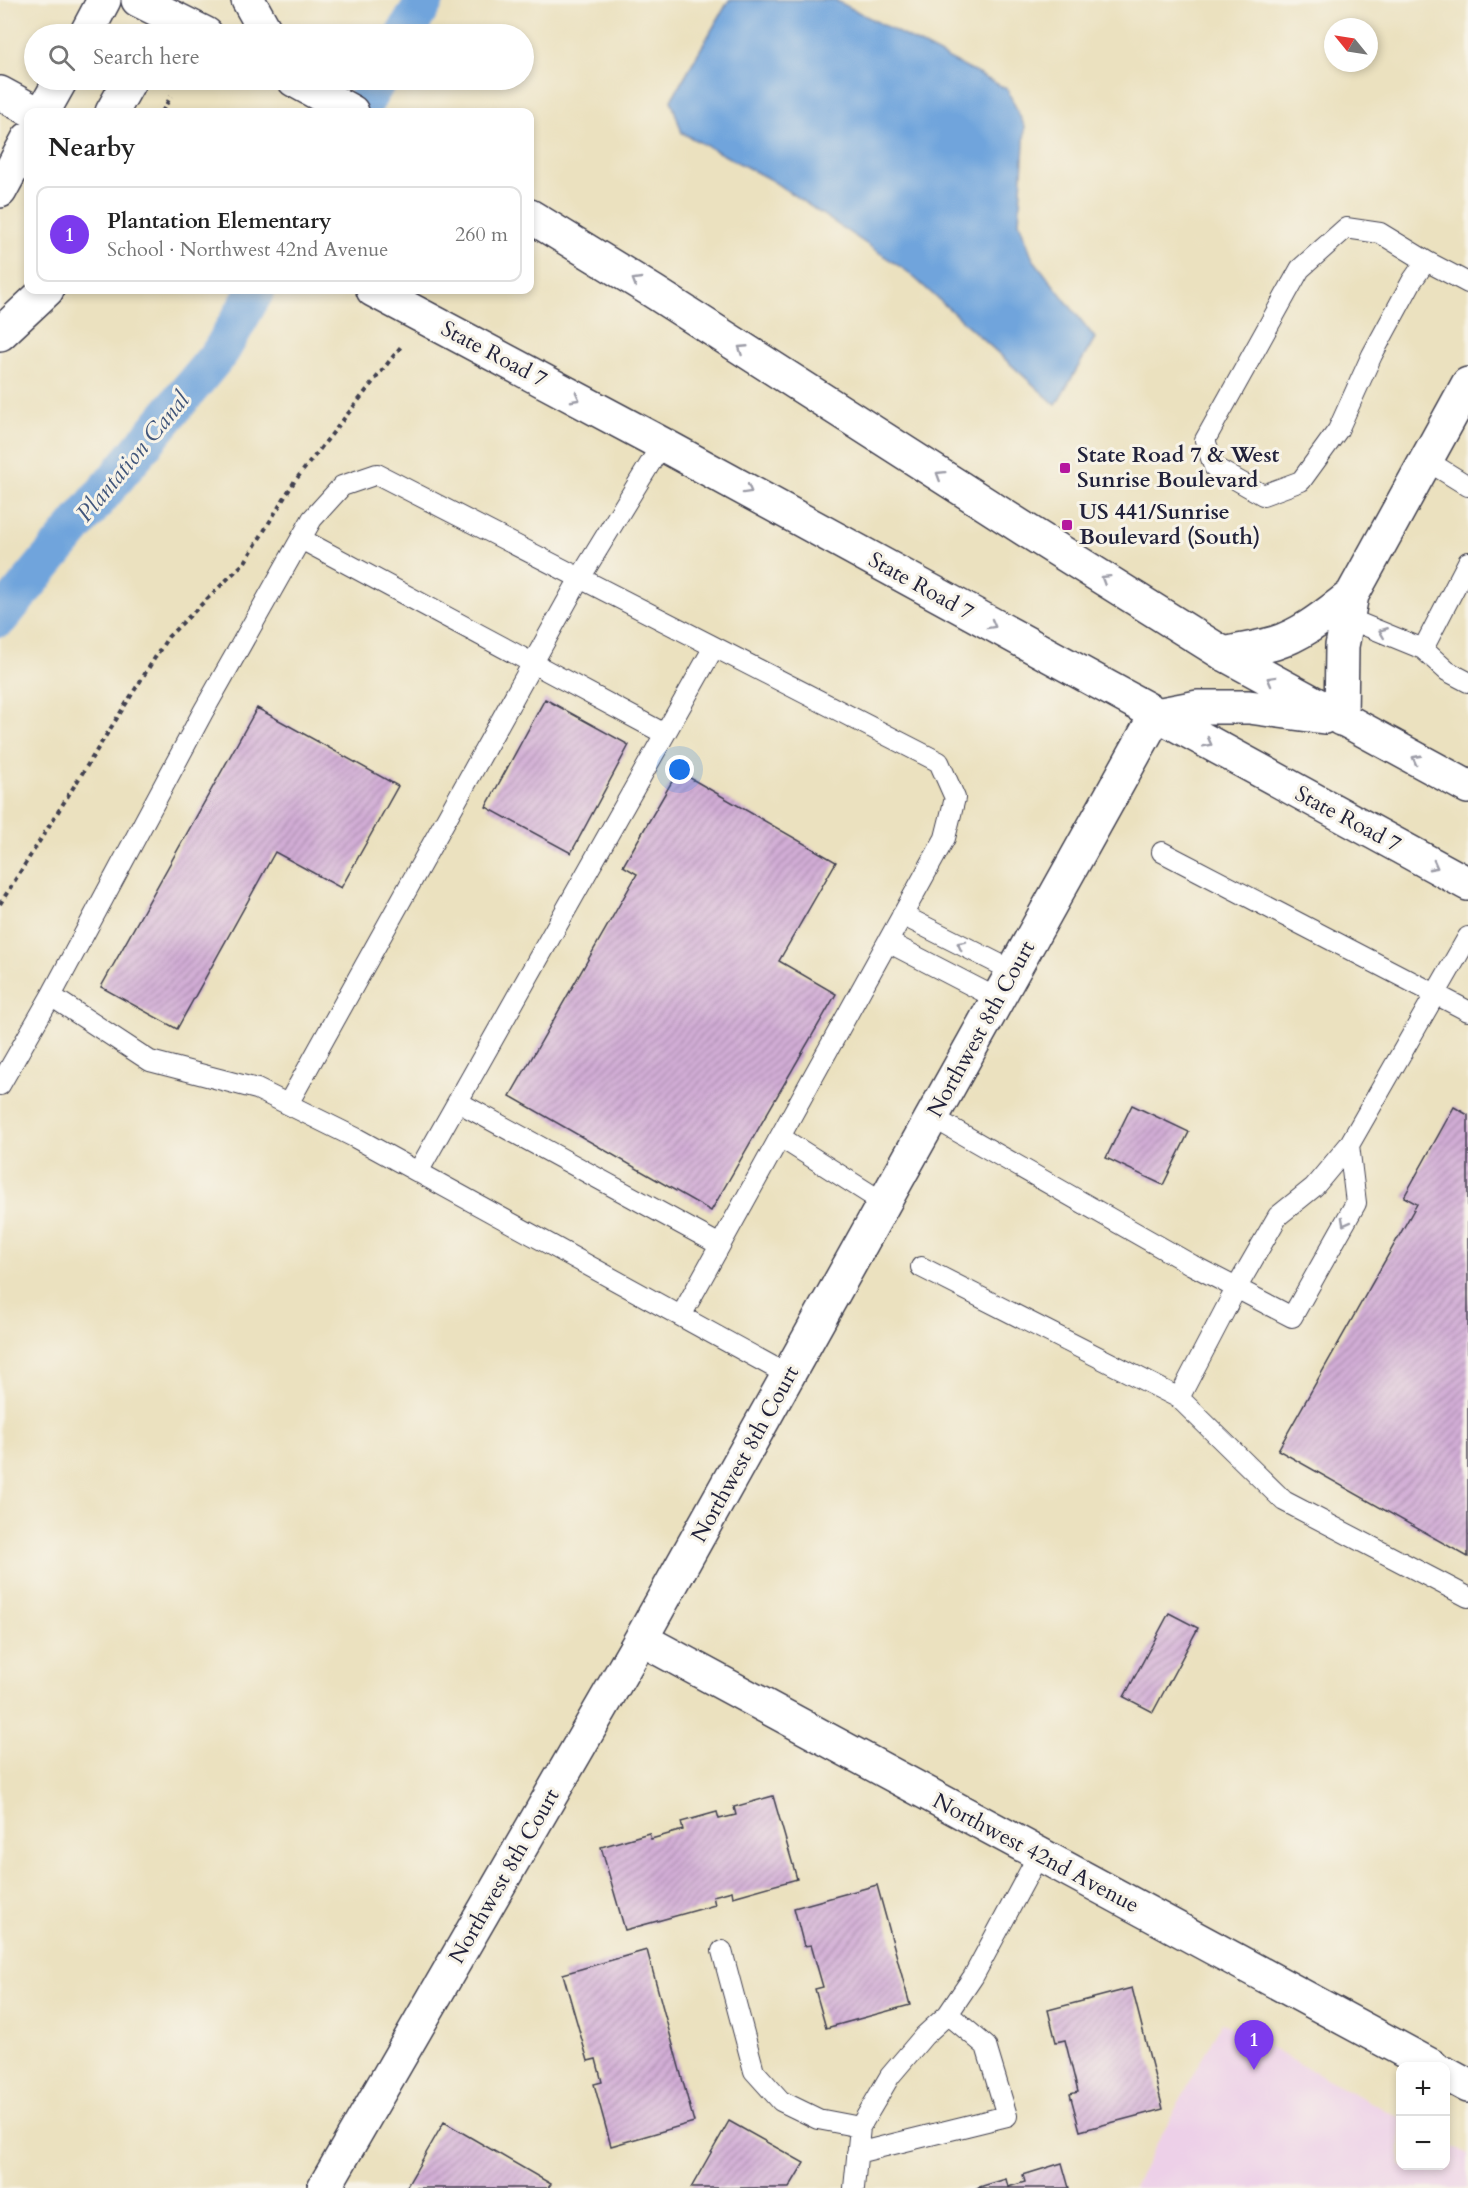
<!DOCTYPE html>
<meta charset="utf-8">
<style>
body{margin:0;font-family:Cardo,serif;background:#f2f2f2;color:#222}
.controls{position:absolute;right:18px;bottom:18px;display:grid;overflow:hidden;border-radius:12px;box-shadow:0 3px 9px #0003}
.controls button{width:54px;height:54px;display:grid;place-items:center;padding:0;border:0;border-bottom:2px solid #e0e0e0;background:#fff;color:#222;font:30px sans-serif}
.compass{position:absolute;left:1324px;top:18px;width:54px;height:54px;border-radius:50%;background:#fff;box-shadow:0 3px 9px #0003;rotate:300deg}
.you{position:absolute;left:680px;top:770px;width:21px;height:21px;margin:-15px;border:4px solid #fff;border-radius:50%;background:#1a73e8;box-shadow:0 0 0 9px #1a73e833}
.badge{display:grid;place-items:center;width:39px;height:39px;border-radius:50%;background:#7c3aed;color:#fff;font-size:20px;font-weight:700}
.pin{position:absolute;translate:-50% -50px;filter:drop-shadow(0 2px 3px #0008)}
.pin::after{content:'';position:absolute;top:32px;width:21px;height:18px;background:inherit;clip-path:polygon(0 0,100% 0,50% 100%)}
.list{margin:0;padding:0;list-style:none}
h2{display:flex;justify-content:space-between;align-items:center;height:78px;margin:0;padding:0 24px;font-size:26px}
h2 small{font-size:20px;font-weight:400;color:#767676}
.list li{display:grid;grid-template-columns:39px 1fr auto;gap:18px;align-items:center;box-sizing:border-box;height:96px;margin:0 12px 12px;padding:0 12px;border:2px solid #e0e0e0;border-radius:12px}
.list b{display:block;font-size:22px;white-space:nowrap}
.list p{margin:0;font-size:20px;white-space:nowrap;color:#767676}
.list em{font-size:20px;font-style:normal;color:#767676}
.icon{flex:none;width:33px;height:33px;fill:none;stroke:currentColor;stroke-width:2;stroke-linecap:round;stroke-linejoin:round}
.map{position:relative;flex:none;width:1468px;height:2188px;overflow:hidden}
.search{position:absolute;background:#fff;box-shadow:0 3px 9px #0003;left:24px;top:24px;width:510px;height:66px;display:flex;align-items:center;gap:15px;box-sizing:border-box;padding:0 21px;border-radius:33px;color:#767676;font-size:22px}
.panel{position:absolute;background:#fff;box-shadow:0 3px 9px #0003;left:24px;top:108px;width:510px;height:186px;border-radius:12px}
.map>svg:first-child{display:block}
.built{fill:#edd0e8}
.water{fill:#70a4dc;stroke:#49638c;stroke-width:1.5}
.lines{fill:none;stroke-linecap:round;stroke-linejoin:round}
.canal{stroke:#70a4dc;stroke-width:38}
.building{fill:url(#building-hatch)}
.lane-casing{stroke:#403f4f;stroke-width:22}
.street-casing{stroke:#403f4f;stroke-width:36}
.primary-casing{stroke:#403f4f;stroke-width:36}
.path{stroke:#403f4f;stroke-width:4;stroke-dasharray:4.5 4.5;stroke-linecap:butt}
.lane{stroke:#fff;stroke-width:20}
.street{stroke:#fff;stroke-width:33}
.primary{stroke:#fff;stroke-width:33}
.oneway{stroke:#9c9ca7}
.poi-dot{fill:#b5179e;stroke:#f7f3e8;stroke-width:2}
.labels{text-anchor:middle;dominant-baseline:central;stroke-width:6;stroke-linejoin:round;paint-order:stroke}
.street-label{font-size:22px;fill:#22223b;stroke:#f7f3e8}
.poi-label{font-size:22px;font-weight:bold;fill:#22223b;stroke:#f7f3e8;text-anchor:start}
.water-label{font-size:24px;font-style:italic;fill:#41567b;stroke:#f7f3e8}
</style>
<div class="map">
<svg width="1468" height="2188" viewBox="0 0 1468 2188">
<defs>
<pattern id="building-hatch" width="6" height="6" patternUnits="userSpaceOnUse" patternTransform="scale(1.5)"><rect width="6" height="6" fill="#d2add6"/><path d="M-1 1l2-2M0 6l6-6M5 7l2-2" fill="none" stroke="#aa8caf"/></pattern>
</defs>
<rect width="100%" height="100%" fill="#f7f3e8"/>
<filter id="ink" filterUnits="userSpaceOnUse"><feTurbulence type="fractalNoise" baseFrequency=".0167" numOctaves="2"/><feDisplacementMap in="SourceGraphic" scale="12" xChannelSelector="R" yChannelSelector="G"/><feConvolveMatrix kernelMatrix="1 2 1 2 8 2 1 2 1" color-interpolation-filters="sRGB"/></filter>
<filter id="wash" filterUnits="userSpaceOnUse"><feTurbulence type="fractalNoise" baseFrequency=".008" numOctaves="4" result="noise"/><feDisplacementMap in="SourceGraphic" scale="24" xChannelSelector="R" yChannelSelector="G"/><feGaussianBlur stdDeviation="1.35" result="paint"/><feColorMatrix in="noise" values="0 0 0 0 0 0 0 0 0 0 0 0 0 0 0 0 0 1.4 0 .05"/><feComposite in="paint" operator="in"/></filter>
<g filter="url(#wash)">
<rect width="100%" height="100%" fill="#ebe1bf"/>
<path class="built" d="M1222 2022 1400 2118V2166H1446V2143L1468 2155V2188H1133Z"/>
<path class="water" d="M729 0H835L1007 89 1025 127 1019 222 1033 259 1095 338 1056 405 908 272 771 180 682 133 671 100Z"/>
<g class="lines">
<path class="canal" d="M405 34 425 0
M359 112 378 80
M0 618 221 351 256 290"/>
</g>
<g id="blocks">
<path class="building" d="M545 699 629 745 571 853 486 807Z
M257 708 398 786 341 888 275 852 177 1029 101 987Z
M678 771 836 862 779 961 836 994 711 1211 510 1096 637 874 623 866Z
M1132 1105 1189 1132 1163 1185 1106 1158Z
M1454 1107 1468 1115V1557L1278 1450 1417 1204 1404 1197Z
M1169 1613 1198 1628 1153 1712 1124 1697Z
M773 1796 797 1879 733 1897 732 1891 713 1896 715 1905 625 1930 601 1847 649 1833 651 1839 683 1830 681 1822 717 1812 719 1819 736 1815 734 1807Z
M877 1885 910 2005 826 2028 815 1989 823 1987 811 1945 804 1946 794 1908Z
M647 1950 694 2122 611 2146 594 2084 602 2082 596 2059 588 2061 563 1974Z
M1132 1988 1163 2109 1080 2131 1070 2094 1078 2092 1065 2040 1056 2042 1048 2010Z
M729 2121 804 2163 789 2188H691Z
M444 2122 551 2184 548 2188H406Z
M1062 2163 1069 2188H976L1006 2179 1008 2187 1025 2182 1023 2175Z"/>
</g>
</g>
<g filter="url(#ink)">
<use href="#blocks" fill-opacity="0" stroke="#403f4f" stroke-width="1.5"/>
<g class="lines">
<g class="lane-casing">
<path id="lane" d="M1426 261 1380 233 1346 228 1300 269 1205 440 1214 467 1263 495 1301 481 1338 430 1372 355 1412 281 1426 261 1468 283
M1426 460 1468 486
M301 539 665 734
M1347 618 1423 649 1447 671 1468 682
M1423 649 1468 562
M1162 852 1468 1011
M902 915 1013 971
M888 942 998 999
M0 1085 51 996
M458 1102 720 1245
M288 1104 580 578 662 444
M932 1117 1192 1265 1292 1317 1356 1203 1349 1145
M780 1137 884 1203
M418 1172 714 647
M921 1267 1179 1398 1284 1501 1468 1597
M681 1316 945 838 955 798 939 762 377 474 342 486 312 519 203 712 51 996 150 1061 257 1089 356 1138 788 1375
M1179 1398 1237 1287 1278 1216 1314 1187 1349 1145 1468 937
M722 1951 754 2071 781 2101 818 2119 860 2127 854 2188
M860 2127 890 2076 924 2036 948 2014 973 1977 1039 1854
M857 2153 1007 2116 986 2046 948 2014"/>
</g>
<g class="street-casing">
<path id="street" d="M1224 654C1240 650 1259 648 1275 643 1304 634 1328 613 1352 595
M1341 719 1342 646 1352 595 1468 384
M641 1639 1432 2066
M1446 2074 1468 2086
M324 2188 641 1639 1156 715"/>
</g>
<g class="primary-casing">
<path id="primary" d="M138 0 206 34
M248 0 267 34
M86 34 104 0
M294 80 352 112
M0 93 35 112
M43 112 61 80
M112 112 130 80
M0 191 28 139
M530 216 654 292 1026 530 1224 654 1468 787
M373 290 662 444 1468 884
M0 334 47 290
M1156 715 1198 707H1249L1324 717"/>
</g>
<path class="path" d="M162 112 171 96
M0 904 168 637 245 562 294 482 403 344"/>
<use href="#lane" class="lane"/>
<use href="#street" class="street"/>
<use href="#primary" class="primary"/>
</g>
<defs><path id="oneway-chevron" d="M-2-3.5L2.5 0L-2 3.5" fill="none" stroke-width="1.6" stroke-linecap="round" stroke-linejoin="round" transform="scale(1.5)"/></defs>
<g class="oneway">
<use href="#oneway-chevron" transform="translate(636 281) rotate(-149)"/>
<use href="#oneway-chevron" transform="translate(742 349) rotate(-147)"/>
<use href="#oneway-chevron" transform="translate(576 398) rotate(28)"/>
<use href="#oneway-chevron" transform="translate(940 475) rotate(-148)"/>
<use href="#oneway-chevron" transform="translate(748 490) rotate(29)"/>
<use href="#oneway-chevron" transform="translate(1105 579) rotate(-148)"/>
<use href="#oneway-chevron" transform="translate(992 625) rotate(29)"/>
<use href="#oneway-chevron" transform="translate(1383 632) rotate(-158)"/>
<use href="#oneway-chevron" transform="translate(1271 680) rotate(-151)"/>
<use href="#oneway-chevron" transform="translate(1208 743) rotate(28)"/>
<use href="#oneway-chevron" transform="translate(1416 759) rotate(-152)"/>
<use href="#oneway-chevron" transform="translate(1434 866) rotate(28)"/>
<use href="#oneway-chevron" transform="translate(961 945) rotate(-153)"/>
<use href="#oneway-chevron" transform="translate(1345 1222) rotate(119)"/>
</g>
</g>
<g class="poi-dot">
<rect x="1059" y="462" width="12" height="12" rx="3"/>
<rect x="1061" y="519" width="12" height="12" rx="3"/>
</g>
<g class="labels">
<g class="street-label">
<text transform="translate(494 354) rotate(28)">State Road 7</text>
<text transform="translate(921 586) rotate(29)">State Road 7</text>
<text transform="translate(1348 819) rotate(28)">State Road 7</text>
<text transform="translate(981 1029) rotate(-61)">Northwest 8th Court</text>
<text transform="translate(745 1454) rotate(-61)">Northwest 8th Court</text>
<text transform="translate(1036 1853) rotate(28)">Northwest 42nd Avenue</text>
<text transform="translate(504 1876) rotate(-60)">Northwest 8th Court</text>
</g>
<g class="poi-label">
<text x="1077" y="455">State Road 7 &amp; West<tspan x="1077" dy="25">Sunrise Boulevard</tspan></text>
<text x="1079" y="512">US 441/Sunrise<tspan x="1079" dy="25">Boulevard (South)</tspan></text>
</g>
<g class="water-label">
<text transform="translate(133 457) rotate(-50)">Plantation Canal</text>
</g>
</g>
</svg>
<div class="controls">
<button>+</button>
<button>−</button>
</div>
<svg class="compass" viewBox="-18 -18 36 36"><path d="M0-13l5 13h-10z" fill="#e53935"/><path d="M0 13l5-13h-10z" fill="#767676"/></svg>
<div class="you"></div>
<div class="pin badge" style="left:1254px;top:2070px">1</div>
<div class="search"><svg class="icon" aria-label="search" viewBox="0 0 24 24"><circle cx="10" cy="10" r="6"/><path d="M15 15l6 6"/></svg>Search here</div>
<section class="panel">
<h2>Nearby<small></small></h2>
<ul class="list">
<li><span class="badge">1</span><div><b>Plantation Elementary</b><p>School · Northwest 42nd Avenue</p></div><em>260 m</em></li>
</ul>
</section>
</div>
